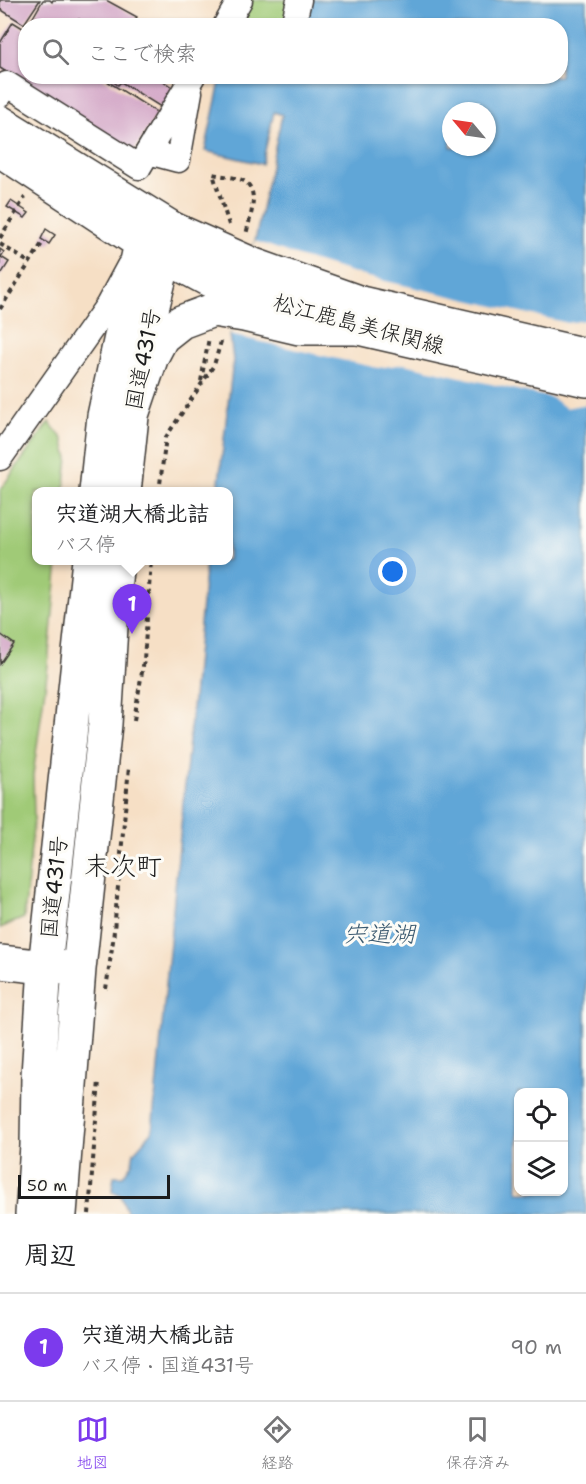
<!DOCTYPE html>
<html lang="ja">
<meta charset="utf-8">
<style>
body{margin:0;font-family:"Shantell Sans","Klee One",sans-serif;background:#f2f2f2;color:#202124}
.controls{position:absolute;right:18px;bottom:18px;display:grid;overflow:hidden;border-radius:12px;box-shadow:0 2px 4px #0004}
.controls button{width:54px;height:54px;display:grid;place-items:center;padding:0;border:0;border-bottom:2px solid #e0e0e0;background:#fff;color:#202124;font:30px sans-serif}
.compass{position:absolute;left:442px;top:102px;width:54px;height:54px;border-radius:50%;background:#fff;box-shadow:0 2px 4px #0004;rotate:299deg}
.scale{position:absolute;left:18px;bottom:15px;width:152px;box-sizing:border-box;padding-left:6px;border:3px solid #1c1c1c;border-top:0;font-size:16px;line-height:21px;white-space:nowrap;color:#1c1c1c;-webkit-text-stroke:4px #fdfcf7;paint-order:stroke}
.you{position:absolute;left:393px;top:572px;width:21px;height:21px;margin:-15px;border:4px solid #fff;border-radius:50%;background:#1a73e8;box-shadow:0 0 0 9px #1a73e833}
.badge{display:grid;place-items:center;width:39px;height:39px;border-radius:50%;background:#7c3aed;color:#fff;font-size:20px;font-weight:700}
.pin{position:absolute;translate:-50% -50px;filter:drop-shadow(0 2px 3px #0008)}
.pin::after{content:'';position:absolute;top:32px;width:21px;height:18px;background:inherit;clip-path:polygon(0 0,100% 0,50% 100%)}
.popup{position:absolute;left:32px;top:487px;width:201px;height:78px;box-sizing:border-box;display:grid;place-content:center;border-radius:12px;background:#fff;filter:drop-shadow(0 2px 4px #0005);font-size:20px;white-space:nowrap;color:#757577}
.popup b{font-size:22px;color:#202124}
.popup::after{content:'';position:absolute;left:50%;top:100%;margin-left:-12px;border:12px solid transparent;border-top-color:#fff}
.list{margin:0;padding:0;list-style:none}
h2{display:flex;justify-content:space-between;align-items:center;height:78px;margin:0;padding:0 24px;font-size:26px}
h2 small{font-size:20px;font-weight:400;color:#757577}
.list li{display:grid;grid-template-columns:39px 1fr auto;gap:18px;align-items:center;box-sizing:border-box;height:108px;padding:0 24px;border-top:2px solid #e0e0e0}
.list b{display:block;font-size:22px;white-space:nowrap}
.list p{margin:0;font-size:20px;white-space:nowrap;color:#757577}
.list em{font-size:20px;font-style:normal;color:#757577}
.icon{flex:none;width:33px;height:33px;fill:none;stroke:currentColor;stroke-width:2;stroke-linecap:round;stroke-linejoin:round}
.map{position:relative;flex:none;width:586px;height:1214px;overflow:hidden}
.search{position:absolute;background:#fff;box-shadow:0 2px 4px #0004;left:18px;right:18px;top:18px;height:66px;display:flex;align-items:center;gap:15px;box-sizing:border-box;padding:0 21px;border-radius:24px;color:#757577;font-size:22px}
.sheet{height:186px;background:#fff}
nav{display:flex;justify-content:space-around;align-items:center;box-sizing:border-box;height:84px;border-top:2px solid #e0e0e0;background:#fff;font-size:16px;color:#757577}
nav a{display:grid;justify-items:center;gap:3px}
nav .on{color:#7c3aed}
.map>svg:first-child{display:block}
.green{fill:#a0ca77;stroke:#5e734a;stroke-width:1.5}
.water{fill:#61a6d7;stroke:#3e617a;stroke-width:1.5;fill-rule:evenodd}
.pier{fill:#f6dfc5}
.building{fill:#d4a9c8}
.lines{fill:none;stroke-linecap:round;stroke-linejoin:round}
.street-casing{stroke:#3d3935;stroke-width:27}
.secondary-casing{stroke:#3d3935;stroke-width:36}
.primary-casing{stroke:#3d3935;stroke-width:36}
.highway-casing{stroke:#3d3935;stroke-width:36}
.path{stroke:#3d3935;stroke-width:4;stroke-dasharray:4.5 4.5;stroke-linecap:butt}
.street{stroke:#fff;stroke-width:24}
.secondary{stroke:#fff;stroke-width:33}
.primary{stroke:#fff;stroke-width:33}
.highway{stroke:#fff;stroke-width:33}
.labels{text-anchor:middle;dominant-baseline:central;stroke-width:6;stroke-linejoin:round;paint-order:stroke}
.street-label{font-size:22px;fill:#1c1c1c;stroke:#fdfcf7}
.water-label{font-size:24px;font-style:italic;fill:#3b5a70;stroke:#fdfcf7}
.quarter-label{font-size:26px;fill:#1c1c1c;stroke:#fdfcf7}
</style>
<div class="map">
<svg width="586" height="1214" viewBox="0 0 586 1214">
<rect width="100%" height="100%" fill="#fdfcf7"/>
<filter id="ink" filterUnits="userSpaceOnUse"><feTurbulence type="fractalNoise" baseFrequency=".0167" numOctaves="2"/><feDisplacementMap in="SourceGraphic" scale="12" xChannelSelector="R" yChannelSelector="G"/><feConvolveMatrix kernelMatrix="1 2 1 2 8 2 1 2 1" color-interpolation-filters="sRGB"/></filter>
<filter id="wash" filterUnits="userSpaceOnUse"><feTurbulence type="fractalNoise" baseFrequency=".008" numOctaves="4" result="noise"/><feDisplacementMap in="SourceGraphic" scale="24" xChannelSelector="R" yChannelSelector="G"/><feGaussianBlur stdDeviation="1.35" result="paint"/><feColorMatrix in="noise" values="0 0 0 0 0 0 0 0 0 0 0 0 0 0 0 0 0 1.4 0 .05"/><feComposite in="paint" operator="in"/></filter>
<g filter="url(#wash)">
<rect width="100%" height="100%" fill="#f6dfc5"/>
<path class="green" d="M245 0H290L284 25 231 26Z
M49 422 63 439 68 458 64 491 36 492V560L58 561 47 674 33 775 34 818 24 918 0 928V490Z"/>
<path class="water" d="M305 0H586V1214H128L120 1194 112 1192 114 1176H123L132 1163 134 1152 152 1132 206 561 228 560V492L218 491 233 360 230 335 255 241 282 115 274 112 262 164 205 151 221 77 560 76V26L300 25ZM451 111H487V147H451ZM518 1092H564V1192H518Z"/>
<path class="pier" d="M255 241 304 258 368 277 568 323 585 320 586 406 581 405 566 408 552 398 404 364 378 368 230 335Z"/>
<g id="blocks">
<path class="building" d="M0 0H40L24 24 0 9Z
M43 0H50L52 2 53 0H106L137 17 131 26H89L79 19 76 23 80 26H28Z
M13 22 26 30V76H99L158 113 133 152 0 68V43Z
M105 76H156L176 90 164 109 121 82 118 85Z
M11 201 29 213 25 218 7 207Z
M46 229 55 235 49 244 41 239Z
M0 249 4 252 1 257 9 262 0 276Z
M0 634 14 644 0 664Z"/>
</g>
</g>
<g filter="url(#ink)">
<use href="#blocks" fill-opacity="0" stroke="#3d3935" stroke-width="1.5"/>
<g class="lines">
<g class="street-casing">
<path id="street" d="M225 26 240 0
M293 26 299 0
M0 95 7 84 139 167 193 76
M148 152 178 160 190 92
M0 458 108 305 129 266"/>
</g>
<g class="secondary-casing">
<path id="secondary" d="M0 962 45 967 73 968"/>
</g>
<g class="primary-casing">
<path id="primary" d="M173 229 254 265 361 303 586 355
M142 244 209 280 247 293 358 328 586 380"/>
</g>
<g class="highway-casing">
<path id="highway" d="M0 122 173 229
M0 150 141 243
M132 415 152 356 162 337 181 322 213 310 244 315 299 328H358
M96 492 104 416 141 243
M124 492 137 369 165 257 173 229
M32 1214 37 1146 38 1075 45 967 89 560
M60 1214 79 969 105 724 112 611 117 560"/>
</g>
<path class="path" d="M229 225 213 174C221 176 235 177 242 180 262 189 249 219 246 235
M0 238 25 197
M0 244 30 263
M0 309 43 242
M201 381 209 338
M159 492 166 437 214 365 222 338
M134 720 144 660 151 560
M106 989 113 941 129 767
M89 1214 99 1080"/>
<use href="#street" class="street"/>
<use href="#secondary" class="secondary"/>
<use href="#primary" class="primary"/>
<use href="#highway" class="highway"/>
</g>
</g>
<g class="labels">
<g class="street-label">
<text transform="translate(359 324) rotate(15)">松江鹿島美保関線</text>
<text transform="translate(143 359) rotate(-79)">国道431号</text>
<text transform="translate(54 887) rotate(-84)">国道431号</text>
</g>
<g class="water-label">
<text x="379" y="934">宍道湖</text>
</g>
<g class="quarter-label">
<text x="123" y="865">末次町</text>
</g>
</g>
</svg>
<div class="controls">
<button><svg class="icon" aria-label="locate" viewBox="0 0 24 24"><circle cx="12" cy="12" r="6"/><path d="M12 2v4M12 18v4M2 12h4M18 12h4"/></svg></button>
<button><svg class="icon" aria-label="layers" viewBox="0 0 24 24"><path d="M12 4l9 5-9 5-9-5zM3 14l9 5 9-5"/></svg></button>
</div>
<svg class="compass" viewBox="-18 -18 36 36"><path d="M0-13l5 13h-10z" fill="#e53935"/><path d="M0 13l5-13h-10z" fill="#757577"/></svg>
<div class="scale">50 m</div>
<div class="you"></div>
<div class="pin badge" style="left:132px;top:634px">1</div>
<div class="popup"><b>宍道湖大橋北詰</b>バス停</div>
<div class="search"><svg class="icon" aria-label="search" viewBox="0 0 24 24"><circle cx="10" cy="10" r="6"/><path d="M15 15l6 6"/></svg>ここで検索</div>
</div>
<section class="sheet">
<h2>周辺<small></small></h2>
<ul class="list">
<li><span class="badge">1</span><div><b>宍道湖大橋北詰</b><p>バス停 · 国道431号</p></div><em>90 m</em></li>
</ul>
</section>
<nav>
<a class="on"><svg class="icon" aria-label="map" viewBox="0 0 24 24"><path d="M3 6l6-2 6 2 6-2v14l-6 2-6-2-6 2zM9 4v14M15 6v14"/></svg>地図</a>
<a><svg class="icon" aria-label="directions" viewBox="0 0 24 24"><path d="M12 3l9 9-9 9-9-9zM9 14v-3h6M13 9l2 2-2 2"/></svg>経路</a>
<a><svg class="icon" aria-label="saved" viewBox="0 0 24 24"><path d="M7 4h10v16l-5-4-5 4z"/></svg>保存済み</a>
</nav>
